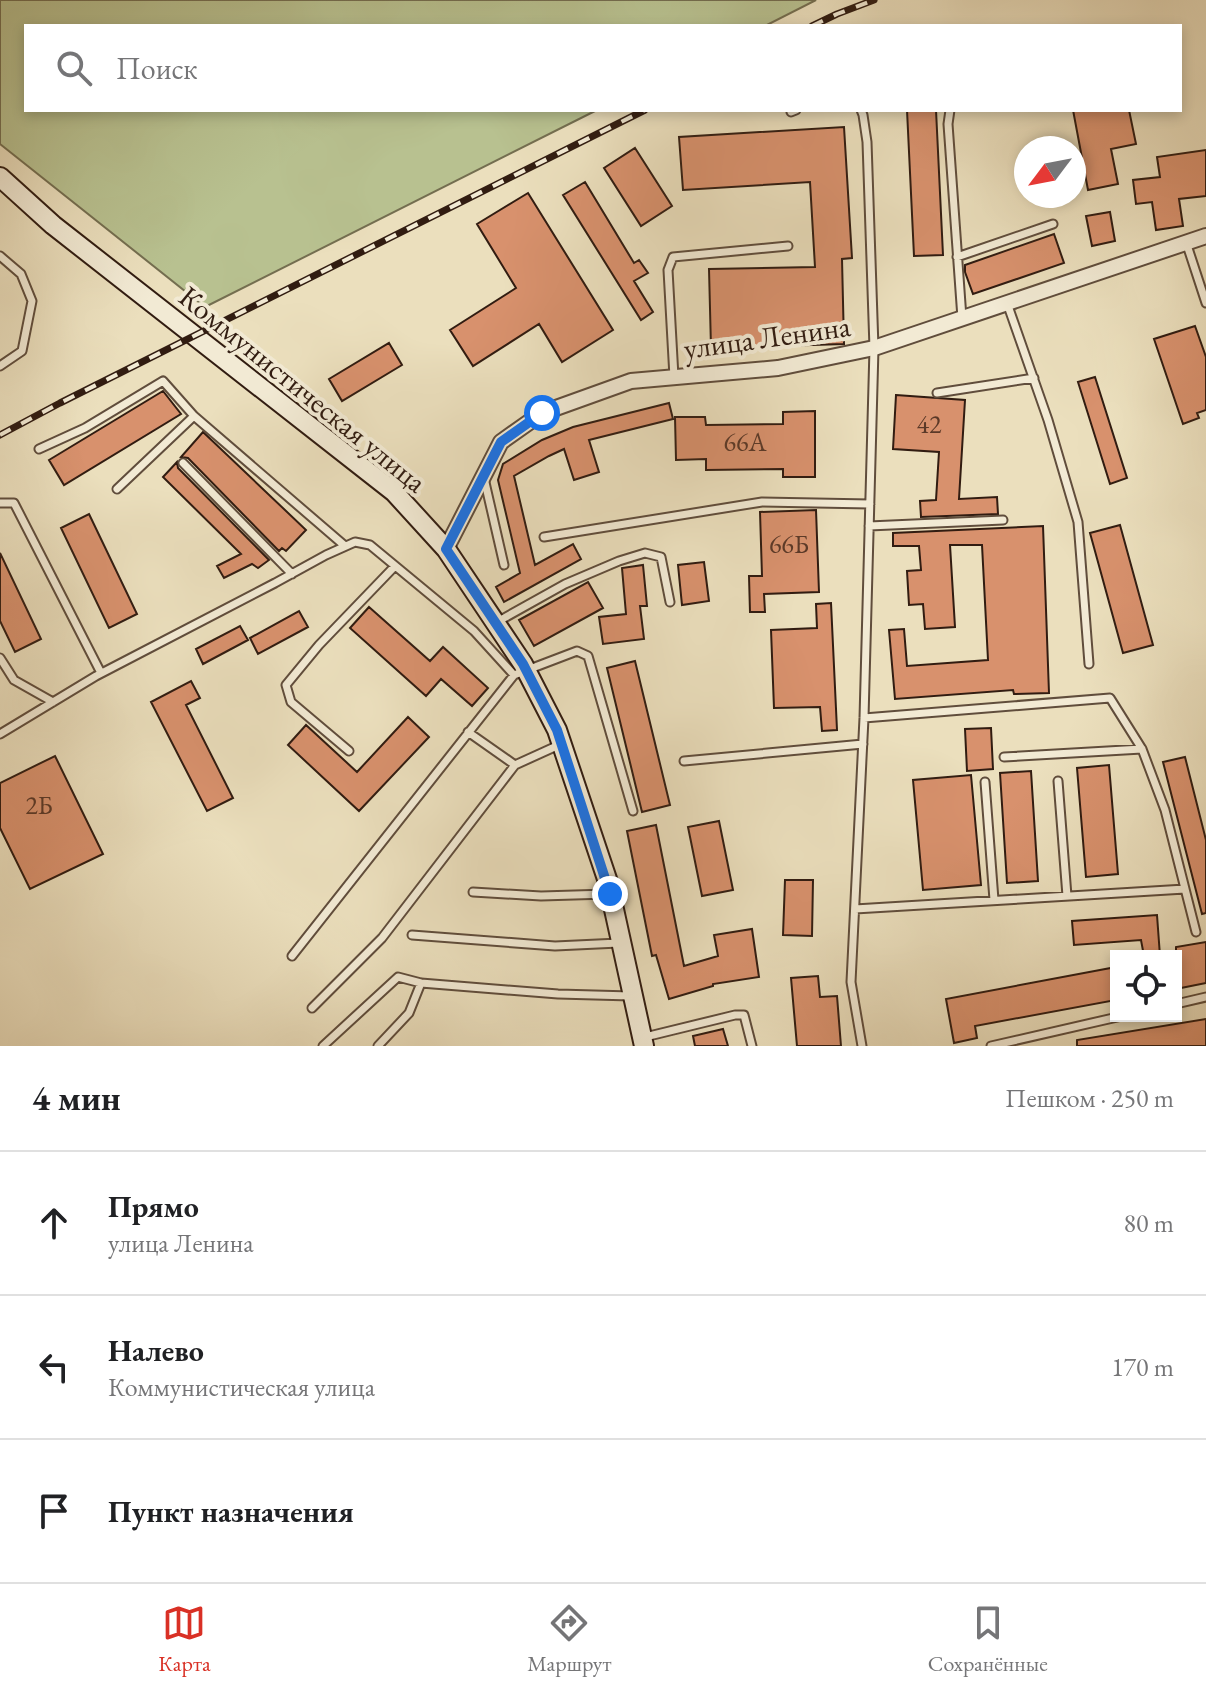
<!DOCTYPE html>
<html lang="ru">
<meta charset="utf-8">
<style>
body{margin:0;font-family:"EB Garamond",serif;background:#f2f2f2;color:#202124}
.controls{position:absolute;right:24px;bottom:24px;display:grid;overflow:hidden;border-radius:0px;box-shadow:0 4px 12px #0003}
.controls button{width:72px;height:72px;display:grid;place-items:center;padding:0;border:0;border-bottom:2px solid #e0e0e0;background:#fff;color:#202124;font:40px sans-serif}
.compass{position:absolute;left:1014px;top:136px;width:72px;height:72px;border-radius:50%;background:#fff;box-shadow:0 4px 12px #0003;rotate:238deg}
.stop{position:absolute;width:24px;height:24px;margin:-18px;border:6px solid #1a73e8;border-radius:50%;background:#fff}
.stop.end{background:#1a73e8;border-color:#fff;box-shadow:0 2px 8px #0008}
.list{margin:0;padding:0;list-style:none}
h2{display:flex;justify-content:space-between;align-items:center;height:104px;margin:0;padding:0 32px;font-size:34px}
h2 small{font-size:26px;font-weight:400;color:#757577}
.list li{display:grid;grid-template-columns:52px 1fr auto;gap:24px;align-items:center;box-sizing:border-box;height:144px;padding:0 32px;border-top:2px solid #e0e0e0}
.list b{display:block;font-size:30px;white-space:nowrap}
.list p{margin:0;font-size:26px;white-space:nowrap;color:#757577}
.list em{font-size:26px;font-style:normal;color:#757577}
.icon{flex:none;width:44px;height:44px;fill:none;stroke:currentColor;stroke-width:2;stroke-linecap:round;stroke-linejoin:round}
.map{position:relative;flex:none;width:1206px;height:1046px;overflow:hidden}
.search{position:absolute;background:#fff;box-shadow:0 4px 12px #0003;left:24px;right:24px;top:24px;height:88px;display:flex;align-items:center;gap:20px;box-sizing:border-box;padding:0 28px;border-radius:0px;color:#757577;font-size:30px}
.sheet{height:536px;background:#fff}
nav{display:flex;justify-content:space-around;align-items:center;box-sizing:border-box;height:112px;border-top:2px solid #e0e0e0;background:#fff;font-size:22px;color:#757577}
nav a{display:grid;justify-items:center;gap:4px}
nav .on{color:#d93025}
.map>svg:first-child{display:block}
.green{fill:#b8c190;stroke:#746e50;stroke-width:2}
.building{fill:#d8916d;stroke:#311c11;stroke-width:2}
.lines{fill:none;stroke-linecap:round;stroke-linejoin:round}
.service-casing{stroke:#604d3c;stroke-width:11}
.minor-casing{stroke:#604d3c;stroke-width:18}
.secondary-casing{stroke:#311c11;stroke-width:22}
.service{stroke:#f2ead4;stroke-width:7}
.minor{stroke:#f2ead4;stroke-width:14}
.secondary{stroke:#f2ead4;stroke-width:18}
.rail-casing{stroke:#311c11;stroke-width:7}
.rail{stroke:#f2ead4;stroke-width:4;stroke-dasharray:12;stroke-linecap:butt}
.route{stroke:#1a73e8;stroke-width:10}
.labels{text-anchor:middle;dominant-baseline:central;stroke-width:8;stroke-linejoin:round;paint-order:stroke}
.number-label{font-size:26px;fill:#5b3928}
.street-label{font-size:30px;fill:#311c11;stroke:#f2ead4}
</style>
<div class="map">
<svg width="1206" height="1046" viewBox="0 0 1206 1046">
<rect width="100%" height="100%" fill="#ebdfbd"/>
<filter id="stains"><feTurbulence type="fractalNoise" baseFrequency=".0025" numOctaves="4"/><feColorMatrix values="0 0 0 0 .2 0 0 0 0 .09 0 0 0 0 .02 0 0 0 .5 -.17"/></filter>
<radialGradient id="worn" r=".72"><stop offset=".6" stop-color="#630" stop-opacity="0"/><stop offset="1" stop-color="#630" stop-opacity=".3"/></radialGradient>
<path class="green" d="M0 0H816L765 26H26V110H597L205 307 0 144Z"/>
<path class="building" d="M907 110H936L943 255 914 256Z
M1073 110H1129L1136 144 1111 149 1118 184 1088 190Z
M844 127 852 258 842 259 844 344 711 348 709 269 815 267 810 182 683 190 679 137Z
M635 148 672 206 641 226 604 168Z
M1206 150V196L1179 199 1183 226 1156 230 1152 202 1136 204 1133 180 1160 177 1157 157Z
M585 182 634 263 639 260 648 273 634 281 653 312 641 320 563 195Z
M528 193 613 330 562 362 539 324 473 366 450 330 516 288 477 224Z
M1110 212 1115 241 1092 246 1086 216Z
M1054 234 1064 263 973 294 965 272V265Z
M1195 326 1206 357V410L1197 413 1199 418 1183 424 1154 339Z
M389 343 402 365 342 401 329 379Z
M1095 377 1127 478 1110 484 1078 382Z
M163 391 181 414 64 485 49 460Z
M896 395 965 400 959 499 997 497 998 514 921 517 920 501 936 500 939 452 893 449Z
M669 403 673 419 589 440 599 472 574 480 564 449 549 456 514 476 535 565 573 544 581 559 504 602 496 587 520 573 498 480 503 464 542 440 573 427Z
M815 411V477H783V469L706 470V459L676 460 675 417H705L706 425 783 424V412Z
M203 432 306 530 286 551 282 548 279 551 188 458 181 457Z
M177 462 178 468 269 560 258 568 252 564 224 578 217 566 241 554 163 477Z
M816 510 819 592 764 594 765 612H750L749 576H762L760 512Z
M89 514 137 614 109 628 61 528Z
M1120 525 1153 645 1123 653 1090 533Z
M1043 526 1049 693 1014 694 1013 690 895 699 889 630 904 629 907 666 988 660 982 545H950L955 627 925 629 923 604 909 605 907 571 921 570 919 546H893V533Z
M0 553 41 639 15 652 0 621Z
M704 562 709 601 682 605 678 565Z
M643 565 647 606H640L644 639 603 644 599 617 626 614 622 568Z
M588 582 603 608 534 646 519 620Z
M831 603 837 730 822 731 820 707 774 708 771 630 817 628 816 604Z
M369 607 430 661 443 647 488 688 472 706 441 679 426 696 350 628Z
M299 611 308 627 258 654 250 638Z
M240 626 248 640 203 664 196 649Z
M635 661 670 805 642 812 607 668Z
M191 681 200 698 186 705 233 798 207 811 151 702Z
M408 717 429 737 359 811 288 745 306 725 357 772Z
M991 728 993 769 967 771 965 729Z
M55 756 103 854 30 889 0 828V783Z
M1185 757 1206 840V913L1202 914 1163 762Z
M1109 765 1118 874 1086 877 1077 768Z
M1031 771 1038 881 1007 883 1000 773Z
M971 775 981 885 923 890 913 780Z
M719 821 733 890 702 896 688 827Z
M656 825 684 966 718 956 714 935 752 929 759 977 713 984V986L669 999 656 955 652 956 627 831Z
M785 880H813L812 936 783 935Z
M1157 915 1160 956H1144L1141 940 1074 945 1072 921Z
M1206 942V983L1176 989V947Z
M1116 967V1000L975 1026 977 1038 954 1043 946 999Z
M818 976 820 997 837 996 841 1046H797L791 978Z
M1206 1019V1046H1077V1040Z
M723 1029 728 1046H695L693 1036Z"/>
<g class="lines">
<g class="service-casing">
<path id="service" d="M861 110 863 115 867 142 874 348 864 718 851 982 862 1046
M950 110 948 124 962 318
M791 112 796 110
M1186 242 1206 303
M0 256 21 274 32 301 22 351 0 366
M957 257 1053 224
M1007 303 1048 420 1078 522 1089 664
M674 377 668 270 673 257 788 246
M937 393 1034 378
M39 449 85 428 163 381 194 416 345 546
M183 463 292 574
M484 478 504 565
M117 489 194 416
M0 503H14L101 673
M869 526 1003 520
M544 537 762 502 870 504
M497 622 565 584 619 561 645 553 661 557 670 602
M0 658 14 680 53 702
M864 718 1110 698 1142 749 1165 810 1196 932
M468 732 515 765
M0 734 96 676 275 583 326 555 355 542 370 545 474 631 514 675 577 651 588 656 633 811
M349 751 291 702 286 685 319 645 395 566
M1004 757 1142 749
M684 761 863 744
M1058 781 1067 896
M985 782 994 900
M473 892 541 896 608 894
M855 909 1185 889
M412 935 555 946 619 943
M292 956 514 675
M1176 1004 1206 997
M312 1008 382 938 515 765 559 745
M645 1037 735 1015H744L752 1046
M323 1046 398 977 421 983 558 994 631 996
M378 1046 409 1013 421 983
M991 1046 1122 1016"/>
</g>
<g class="minor-casing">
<path id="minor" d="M446 549 501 442 542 413 631 381 778 368 874 348 1206 236"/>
</g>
<g class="secondary-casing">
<path id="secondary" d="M0 177 53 225 394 492 446 549 523 664 557 730 608 882 644 1046"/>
</g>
<use href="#service" class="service"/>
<use href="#minor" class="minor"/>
<use href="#secondary" class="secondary"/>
<g class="rail-casing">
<path id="rail" d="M812 26 837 14 874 0
M0 435 60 403 645 110"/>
</g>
<use href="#rail" class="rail"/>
</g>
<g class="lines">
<path class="route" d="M542 413 501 442 446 549 523 664 557 730 610 894"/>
</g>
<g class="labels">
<g class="number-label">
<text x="929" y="424">42</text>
<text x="745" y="442">66А</text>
<text x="789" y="544">66Б</text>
<text x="39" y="805">2Б</text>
</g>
<g class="street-label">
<text transform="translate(767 337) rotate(-8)">улица Ленина</text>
<text transform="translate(303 389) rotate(39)">Коммунистическая улица</text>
</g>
</g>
<rect width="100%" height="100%" filter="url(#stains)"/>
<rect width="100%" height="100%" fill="url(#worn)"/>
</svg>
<div class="controls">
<button><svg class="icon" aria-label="locate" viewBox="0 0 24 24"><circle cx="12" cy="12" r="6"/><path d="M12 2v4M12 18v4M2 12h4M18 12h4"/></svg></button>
</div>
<svg class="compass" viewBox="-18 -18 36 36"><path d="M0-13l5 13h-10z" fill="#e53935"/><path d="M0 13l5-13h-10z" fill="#757577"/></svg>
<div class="stop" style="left:542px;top:413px"></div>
<div class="stop end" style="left:610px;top:894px"></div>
<div class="search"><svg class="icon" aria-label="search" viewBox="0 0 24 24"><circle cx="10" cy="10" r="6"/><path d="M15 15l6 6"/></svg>Поиск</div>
</div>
<section class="sheet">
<h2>4 мин<small>Пешком · 250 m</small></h2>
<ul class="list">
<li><svg class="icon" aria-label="ahead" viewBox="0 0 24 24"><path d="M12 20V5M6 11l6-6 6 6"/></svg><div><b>Прямо</b><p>улица Ленина</p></div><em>80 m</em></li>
<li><svg class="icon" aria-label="left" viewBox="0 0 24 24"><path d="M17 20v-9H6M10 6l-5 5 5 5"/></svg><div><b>Налево</b><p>Коммунистическая улица</p></div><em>170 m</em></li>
<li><svg class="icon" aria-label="arrive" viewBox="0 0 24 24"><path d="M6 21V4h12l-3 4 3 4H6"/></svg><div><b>Пункт назначения</b></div></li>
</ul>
</section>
<nav>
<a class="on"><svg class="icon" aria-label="map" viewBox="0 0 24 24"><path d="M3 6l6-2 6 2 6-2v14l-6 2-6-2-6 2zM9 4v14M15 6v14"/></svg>Карта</a>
<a><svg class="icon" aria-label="directions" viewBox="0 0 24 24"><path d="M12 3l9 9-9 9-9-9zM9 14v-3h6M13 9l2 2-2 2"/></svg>Маршрут</a>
<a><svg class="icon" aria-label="saved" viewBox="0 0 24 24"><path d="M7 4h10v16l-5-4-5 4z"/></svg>Сохранённые</a>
</nav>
